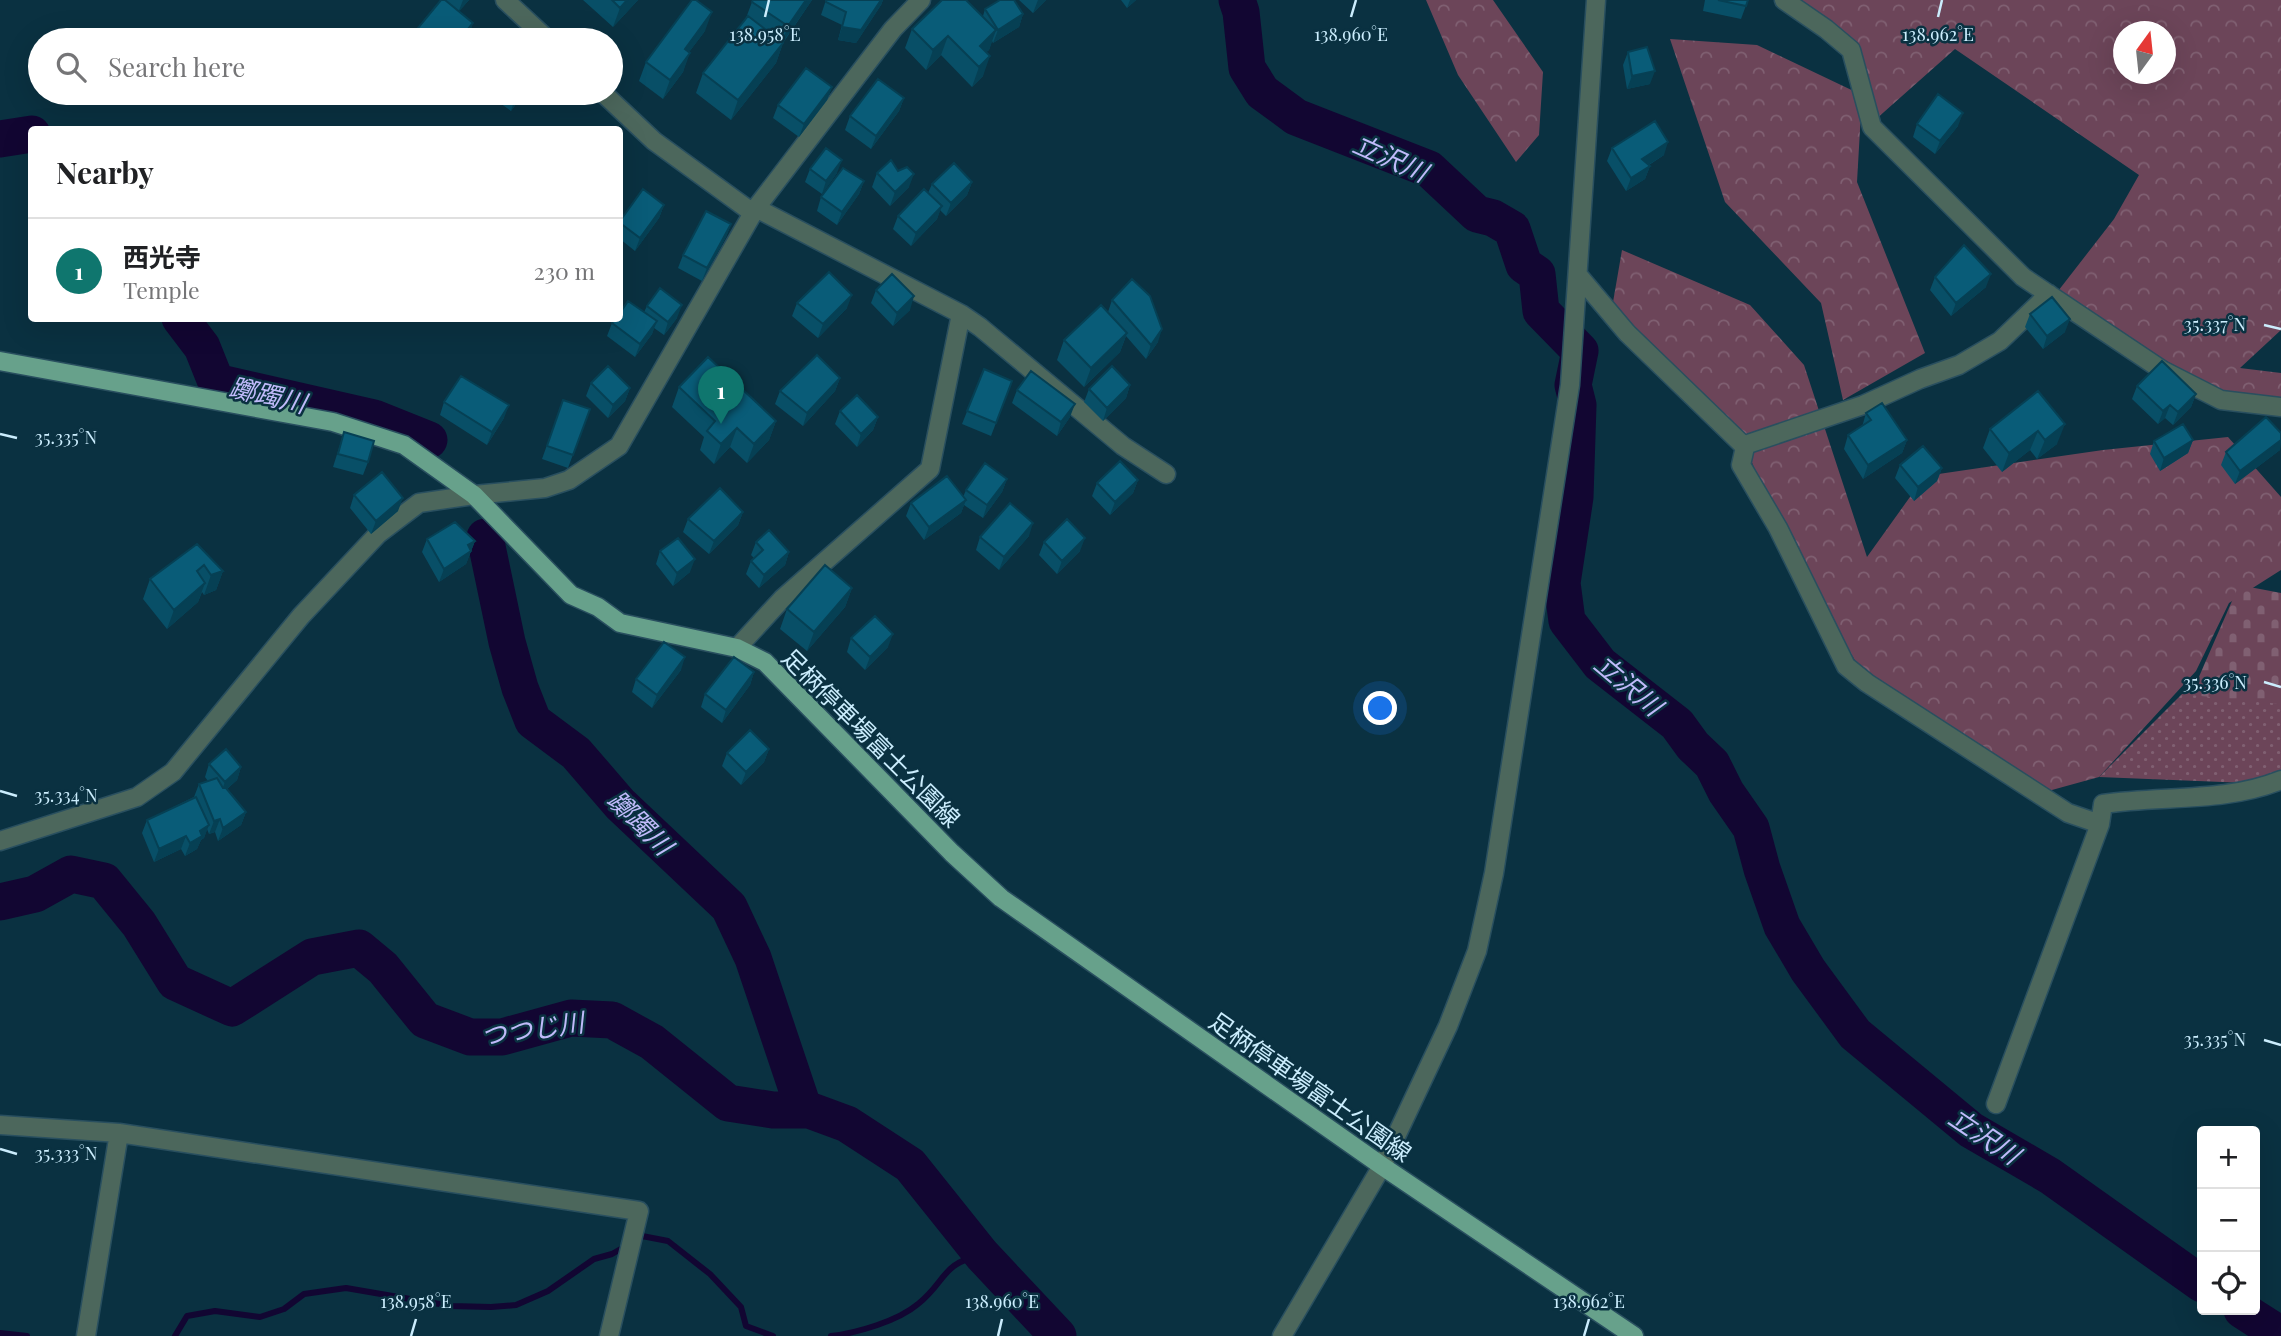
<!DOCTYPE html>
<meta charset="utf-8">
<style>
body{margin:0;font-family:"Playfair Display","Noto Sans JP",serif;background:#f2f2f2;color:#202124}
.controls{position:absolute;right:21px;bottom:21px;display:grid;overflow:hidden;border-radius:7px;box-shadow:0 7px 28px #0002}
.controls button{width:63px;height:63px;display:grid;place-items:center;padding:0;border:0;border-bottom:2px solid #e0e0e0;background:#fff;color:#202124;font:35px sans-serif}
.compass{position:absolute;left:2113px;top:21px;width:63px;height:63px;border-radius:50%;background:#fff;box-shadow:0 7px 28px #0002;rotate:15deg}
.you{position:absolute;left:1381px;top:709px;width:24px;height:24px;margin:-18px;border:5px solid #fff;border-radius:50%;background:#1a73e8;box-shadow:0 0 0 10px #1a73e833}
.badge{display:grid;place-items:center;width:46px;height:46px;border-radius:50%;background:#0f766e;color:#fff;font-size:23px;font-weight:700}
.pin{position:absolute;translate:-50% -58px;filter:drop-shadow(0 2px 4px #0008)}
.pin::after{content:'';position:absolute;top:37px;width:24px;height:21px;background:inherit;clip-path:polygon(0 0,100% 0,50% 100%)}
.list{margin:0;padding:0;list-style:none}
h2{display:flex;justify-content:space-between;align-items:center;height:91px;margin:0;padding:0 28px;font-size:30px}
h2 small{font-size:23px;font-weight:400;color:#757577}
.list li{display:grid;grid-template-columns:46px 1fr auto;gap:21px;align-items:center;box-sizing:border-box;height:105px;padding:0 28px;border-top:2px solid #e0e0e0}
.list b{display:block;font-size:26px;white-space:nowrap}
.list p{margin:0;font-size:23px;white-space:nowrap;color:#757577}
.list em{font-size:23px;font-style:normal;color:#757577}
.icon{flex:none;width:38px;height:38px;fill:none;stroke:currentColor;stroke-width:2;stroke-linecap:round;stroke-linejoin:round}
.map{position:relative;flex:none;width:2281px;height:1336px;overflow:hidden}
.search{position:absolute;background:#fff;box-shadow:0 7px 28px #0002;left:28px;top:28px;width:595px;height:77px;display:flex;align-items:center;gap:18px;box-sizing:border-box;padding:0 24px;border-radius:38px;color:#757577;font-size:26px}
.panel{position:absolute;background:#fff;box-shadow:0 7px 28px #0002;left:28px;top:126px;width:595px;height:196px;border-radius:7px}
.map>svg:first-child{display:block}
.grass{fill:url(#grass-dots)}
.forest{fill:url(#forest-crowns);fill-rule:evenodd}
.cemetery{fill:url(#cemetery-stones)}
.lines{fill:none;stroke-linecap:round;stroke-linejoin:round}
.stream{stroke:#120632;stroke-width:6}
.river{stroke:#120632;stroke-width:37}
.minor-casing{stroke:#294f5f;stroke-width:21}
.major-casing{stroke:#294f5f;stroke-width:21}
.minor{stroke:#4c675c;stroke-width:18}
.major{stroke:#67a18b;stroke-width:18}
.wall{fill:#084f67}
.shaded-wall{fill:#064054}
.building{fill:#095c78;stroke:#064054;stroke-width:2}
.ticks{fill:none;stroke:#cbedfd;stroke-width:2.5}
.labels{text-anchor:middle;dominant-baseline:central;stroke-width:5;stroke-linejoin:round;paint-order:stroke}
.street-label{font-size:24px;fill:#cbedfd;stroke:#0a3141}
.water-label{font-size:26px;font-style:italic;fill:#c0bafa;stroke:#0a3141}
.ticks-label{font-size:18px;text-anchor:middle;fill:#cbedfd;stroke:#0a3141;stroke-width:5;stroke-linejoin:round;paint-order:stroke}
</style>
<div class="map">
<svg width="2281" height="1336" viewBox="0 0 2281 1336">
<defs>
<pattern id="grass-dots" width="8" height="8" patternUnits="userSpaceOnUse" patternTransform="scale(1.75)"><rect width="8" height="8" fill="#6c4559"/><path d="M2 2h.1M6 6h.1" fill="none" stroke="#806072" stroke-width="1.8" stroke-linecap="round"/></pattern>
<pattern id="forest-crowns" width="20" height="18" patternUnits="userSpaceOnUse" patternTransform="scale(1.75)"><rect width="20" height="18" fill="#6c4559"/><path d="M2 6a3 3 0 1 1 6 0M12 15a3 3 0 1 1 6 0" fill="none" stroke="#806072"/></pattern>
<pattern id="cemetery-stones" width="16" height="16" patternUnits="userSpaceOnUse" patternTransform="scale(1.75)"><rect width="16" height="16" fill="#6c4559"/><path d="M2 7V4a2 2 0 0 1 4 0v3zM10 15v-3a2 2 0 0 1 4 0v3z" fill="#806072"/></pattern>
</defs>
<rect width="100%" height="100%" fill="#0a3141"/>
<path class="grass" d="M2185 691 2281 698V772L2247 783 2099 777Z"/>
<path class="forest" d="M1426 0H1493L1543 72 1539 135 1516 162 1458 75Z
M1783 0H2281V330L2240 368 2281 373V398L2236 399 2202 382 2055 295 2114 219 2139 175 1955 49 1875 120 1839 41ZM2124 32H2166V74H2124Z
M1670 39 1757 45 1862 95 1857 182 1925 353 1843 400 1821 303 1725 202Z
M1622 250 1750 305 1804 365 1867 557 1925 476 2103 450 2228 437 2281 497V570L2229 603 2196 671 2099 777 2027 797 1864 676 1778 528 1745 445 1612 308Z"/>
<path class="cemetery" d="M2239 585 2281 593V704L2191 695Z"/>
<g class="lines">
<path class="stream" d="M636 1240 642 1236 668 1241 710 1274 741 1307 746 1326 773 1336
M0 1333 27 1336
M175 1336 187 1316 215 1311 260 1317 284 1309 304 1294 346 1288 451 1306 491 1307 516 1305 548 1291 594 1259 612 1254 626 1246
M831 1336C857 1333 898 1321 918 1304 946 1282 941 1263 982 1255"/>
<path class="river" d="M1237 0 1241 12 1247 68 1262 92 1296 117 1429 169 1477 214 1493 218 1512 229 1524 265 1537 274 1541 311 1580 351 1573 385 1578 405 1575 497 1562 583 1567 621 1600 664 1677 724 1693 746 1712 764 1726 792 1751 828 1762 869 1782 926 1808 970 1855 1034 1971 1130 2050 1176 2202 1284
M0 139 32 134
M180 318 202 347 216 382 374 418 429 440
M485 537 507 642 520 688 533 721 576 753 620 804 729 907 753 958 804 1110
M0 902 35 894 71 874 104 881 139 924 175 982 232 1008 312 957 359 948 383 968 425 1020 470 1037H502L571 1018 612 1020 652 1042 728 1103 773 1110H809L847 1124 910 1165 982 1255 1058 1336
M2242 1310 2281 1335"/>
<g class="minor-casing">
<path id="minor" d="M505 0 548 40
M1784 0 1826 29 1851 50 1872 127 2023 277 2162 370 2221 400 2281 407
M603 93 654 141 753 213 756 208 961 314 930 469 782 599 737 648
M756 208 893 29 921 0
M1578 275 1627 333 1745 447 1741 465 1778 528 1846 666 1867 683 2068 813 2100 824
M961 314 980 327 1123 446 1166 474
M1745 447V445L1863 405 1920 379 1959 365 2000 341 2049 294
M0 841 137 797 173 772 301 616 378 534 419 503 474 495 545 488 569 480 619 446 753 213
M1996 1104 2100 824 2103 804C2163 795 2224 803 2281 780
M0 1125 119 1133 639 1211 609 1336
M86 1336 119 1133
M1282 1336 1382 1166 1448 1026 1477 951 1494 873 1570 385 1596 0"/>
</g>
<g class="major-casing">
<path id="major" d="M0 361 333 422 404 445 474 495 571 595 598 607 620 623 737 648 765 662 952 853 1001 898 1382 1166 1634 1336"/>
</g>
<use href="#minor" class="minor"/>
<use href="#major" class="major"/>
</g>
<path class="wall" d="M441 0H469L459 11 473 23 467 40H408Z
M583 0H638L613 27Z
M812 0 783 43 776 63 731 120 696 93 703 73 746 18 752 2Z
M826 0H883L881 5 856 43 838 40 842 25 821 15Z
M1019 0H1046L1033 13Z
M1121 0H1136L1127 8Z
M1705 0H1748L1741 19 1703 11Z
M985 9 1023 14 1019 27 993 43 992 41 989 50 986 52 983 76 972 87 941 55 926 70 905 48 912 29 983 16Z
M705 31 689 52 683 72 663 99 639 81 646 62Z
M1628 52 1650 84 1627 89 1623 65Z
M832 87 827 100 799 137 773 118 778 105Z
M490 93H524L511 111 489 95Z
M904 98 899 111 871 149 845 130 850 116Z
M1917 124 1958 126 1935 154 1913 137Z
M1612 148 1664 155 1649 165 1650 166 1645 179 1626 191 1607 161Z
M810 169 837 173 822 194 805 182Z
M898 171 909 187 890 206 872 187 877 173Z
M864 181 859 194 837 225 817 211 821 197Z
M972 182 967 195 946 216 940 210 937 219 911 246 893 229 898 216 928 193 932 184Z
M664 205 659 218 635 251 620 239V221Z
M731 224 726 237 702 281 678 268 683 255Z
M1935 277 1986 287 1951 316 1930 290Z
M876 290 910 310 893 326 871 303Z
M1112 300 1158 342 1146 359 1126 336 1120 352 1084 387 1057 360 1064 340 1108 312Z
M797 303 847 308 818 338 792 316Z
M647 306 677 318 664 335 654 328 652 334 635 357 607 336 612 323 644 312Z
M2030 314 2065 332 2043 349 2025 327Z
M984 369 1012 381 991 436 962 424Z
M840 378 835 391 803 426 775 404 780 391Z
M591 383 630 388 625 401 608 418 586 396Z
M1130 385 1126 398 1103 421 1084 402 1089 389Z
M2137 386 2196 394 2191 407 2173 425 2165 418 2158 424 2132 399Z
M679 387 776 421 769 440 747 463 730 447 714 464 700 450 704 437 672 407Z
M1017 390 1070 417 1057 436 1012 403Z
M2038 391 2057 444 2037 459 2030 450 2002 472 1983 448 1990 429Z
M563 400 590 409 568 468 542 459Z
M444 402 504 418 487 445 440 415Z
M840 411 878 417 873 430 857 447 835 424Z
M1866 413 1907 440 1902 453 1863 479 1844 449 1848 435 1862 427Z
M344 432 368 462 363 475 333 467Z
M2281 433 2280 450 2235 484 2221 465 2226 452Z
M2193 440 2188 453 2160 471 2150 454 2154 441Z
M1900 465 1942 468 1937 481 1914 501 1895 478Z
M1007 479 1002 492 983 518 964 505 961 513 924 540 906 516 911 503 963 497 966 490Z
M1138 480 1133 493 1110 515 1092 496 1097 483Z
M354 495 398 511 371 534 350 508Z
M743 512 738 525 709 554 683 532 688 519Z
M1029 536 999 570 976 550 980 537Z
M427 539 475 541 466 564 439 582 422 552Z
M756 542 789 552 785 565 759 588 746 574 751 561 754 558 751 555Z
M1044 542 1080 551 1057 574 1039 555Z
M197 544 223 571 216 590 204 595 202 592 198 602 167 629 143 599 150 579Z
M660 551 690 572 673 586 656 564Z
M852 588 845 607 807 651 780 629 787 609Z
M851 638 888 647 865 670 847 652Z
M681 670 652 708 632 692 636 679Z
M754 672 750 685 722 723 701 707 705 694Z
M769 749 764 762 741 785 722 766 727 753Z
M209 764 241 767 237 780 227 789 246 812 241 825 218 841 215 832 209 834 207 829 204 838 201 840 197 849 185 856 181 849 154 862 142 833 147 820 194 797 199 784 208 781 205 777Z"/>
<path class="shaded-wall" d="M463 0H469L458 13Z
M627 0H638L613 27 620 8Z
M806 0H812L781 45 783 43 776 63 731 120 738 100 781 45 788 26Z
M881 0H883L881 5 856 43 838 40 842 27Z
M1038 0H1046L1033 13Z
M1130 0H1136L1127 8Z
M712 12 705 31 677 68 685 49Z
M1023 14 1019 27 993 43 998 30Z
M473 23 467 40H459Z
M996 30 989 50 975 63 980 46Z
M948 36 941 55 926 70 933 50Z
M690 53 683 72 663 99 670 80Z
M990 56 983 76 972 87 979 67Z
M1655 71 1650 84 1627 89 1632 76Z
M832 87 827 100 799 137 804 124Z
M519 93H524L511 111 515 98Z
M904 98 899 111 871 149 876 136Z
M1963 113 1958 126 1935 154 1940 141Z
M1668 142 1664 155 1637 172 1642 159Z
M842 160 837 173 822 194 826 181Z
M1650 166 1645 179 1626 191 1631 178Z
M914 174 909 187 890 206 895 192Z
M864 181 859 194 837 225 842 212Z
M972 182 967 195 946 216 951 203Z
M664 205 659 218 635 251 640 238Z
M942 206 937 219 911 246 916 233Z
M731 224 726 237 702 281 707 268Z
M1991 274 1986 287 1951 316 1956 303Z
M852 295 847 308 818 338 823 324Z
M914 296 910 310 893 326 897 313Z
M682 305 677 318 664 335 668 322Z
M2070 319 2065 332 2043 349 2047 336Z
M657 321 652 334 635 357 640 344Z
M1162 329 1158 342 1146 359 1151 345Z
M1127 333 1120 352 1084 387 1091 368Z
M840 378 835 391 803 426 807 413Z
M1130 385 1126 398 1103 421 1107 408Z
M630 388 625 401 608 418 613 405Z
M2196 394 2191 407 2173 425 2178 412Z
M1075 404 1070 417 1057 436 1061 422Z
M509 405 504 418 487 445 492 432Z
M2170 405 2165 418 2158 424 2163 411Z
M878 417 873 430 857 447 861 434Z
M776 421 769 440 747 463 754 444Z
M2065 424 2057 444 2037 459 2045 440Z
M737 428 730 447 714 464 721 444Z
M2038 431 2030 450 2002 472 2009 453Z
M1907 440 1902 453 1863 479 1868 465Z
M2193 440 2188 453 2160 471 2164 458Z
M2281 440 2280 450 2235 484 2240 471Z
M1942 468 1937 481 1914 501 1918 487Z
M1007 479 1002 492 983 518 987 505Z
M1138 480 1133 493 1110 515 1115 502Z
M403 498 398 511 371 534 376 521Z
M966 500 961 513 924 540 929 527Z
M743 512 738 525 709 554 714 541Z
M1033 523 1029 536 999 570 1004 557Z
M1085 538 1080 551 1057 574 1062 561Z
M475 541 466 564 439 582 444 569 468 545Z
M789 552 785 565 759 588 764 575Z
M695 559 690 572 673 586 677 573Z
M223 571 216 590 204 595 211 575Z
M205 583 198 602 167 629 174 610Z
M852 588 845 607 807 651 814 632Z
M893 634 888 647 865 670 870 657Z
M685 657 681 670 652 708 657 695Z
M754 672 750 685 722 723 726 710Z
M769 749 764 762 741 785 746 772Z
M241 767 237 780 220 795 225 782Z
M246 812 241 825 218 841 223 828Z
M220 819 215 832 209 834 214 821Z
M209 825 204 838 201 840 197 849 185 856 190 843 200 831Z
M186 836 181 849 154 862 159 849Z"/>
<path class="building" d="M441 0H445L473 23 459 40H408Z
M612 0H627L620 8Z
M692 0H696L712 12 685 49 690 53 670 80 646 62Z
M753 0H806L788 26 752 2Z
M826 0H881L861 30 842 27 846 12 826 2Z
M942 0H966L996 30 980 46 990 56 979 67 948 36 933 50 912 29Z
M1000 0H1014L1023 14 998 30 985 9Z
M1718 0H1748L1746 6Z
M748 16 783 43 738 100 703 73Z
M529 34 537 40H524Z
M1647 47 1655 71 1632 76 1628 52Z
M806 68 832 87 804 124 778 105Z
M878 79 904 98 876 136 850 116Z
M508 93H519L515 98Z
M1938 94 1963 113 1940 141 1917 124Z
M1655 121 1668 142 1642 159 1650 166 1631 178 1612 148Z
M826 148 842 160 826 181 810 169Z
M891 160 898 171 907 167 914 174 895 192 877 173Z
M954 163 972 182 951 203 932 184Z
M843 168 864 181 842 212 821 197Z
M643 189 664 205 640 238 620 223V221Z
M924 189 942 206 916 233 898 216Z
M706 211 731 224 707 268 683 255Z
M1964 245 1991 274 1956 303 1935 277Z
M829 272 852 295 823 324 797 303Z
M892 274 914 296 897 313 876 290Z
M1132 279 1150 296 1162 329 1151 345 1112 300Z
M660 288 682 305 668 322 647 306Z
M2052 297 2070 319 2047 336 2030 314Z
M628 301 657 321 640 344 612 323 615 318H620V313Z
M1101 305 1127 333 1091 368 1064 340Z
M817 355 840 378 807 413 780 391Z
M708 357 776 421 754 444 737 428 721 444 707 431 715 421 679 387Z
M2162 361 2196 394 2178 412 2170 405 2163 411 2137 386Z
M608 366 630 388 613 405 591 383Z
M1112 366 1130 385 1107 408 1089 389Z
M984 369 1012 381 996 423 967 411Z
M1031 371 1075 404 1061 422 1017 390Z
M461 376 509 405 492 432 444 402Z
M2038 391 2065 424 2045 440 2038 431 2009 453 1990 429Z
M857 395 878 417 861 434 840 411Z
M563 400 590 409 573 455 547 446Z
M1882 403 1907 440 1868 465 1848 435 1871 420 1866 413Z
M2266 417 2281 433V440L2240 471 2226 452Z
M2183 424 2193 440 2164 458 2154 441Z
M344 432 374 441 368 462 338 454Z
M1923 446 1942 468 1918 487 1900 465Z
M1120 461 1138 480 1115 502 1097 483Z
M985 463 1007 479 987 505 966 490Z
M382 472 403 498 376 521 354 495Z
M947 476 966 500 929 527 911 503Z
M720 488 743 512 714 541 688 519Z
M1010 503 1033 523 1004 557 980 537Z
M1067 519 1085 538 1062 561 1044 542Z
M455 522 475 541 468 545 471 551 444 569 427 539Z
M769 530 789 552 764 575 751 561 763 550 756 542Z
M678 538 695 559 677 573 660 551Z
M197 544 223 571 211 575 204 565 197 571 205 583 174 610 150 579Z
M825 565 852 588 814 632 787 609Z
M875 616 893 634 870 657 851 638Z
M664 642 685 657 657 695 636 679Z
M734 657 754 672 726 710 705 694Z
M750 730 769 749 746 772 727 753Z
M226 749 241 767 225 782 209 764Z
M217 778 223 788H226L246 812 223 828 220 819 214 821 199 784Z
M196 797 209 825 200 831 202 836 190 843 186 836 159 849 147 820Z"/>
<path class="ticks" d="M765 17 769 0M1351 17 1356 0M1938 17 1942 0M2264 325 2281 329M0 434 17 438M2264 682 2281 687M0 791 17 796M2264 1040 2281 1045M0 1149 17 1154M411 1336 416 1319M998 1336 1002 1319M1584 1336 1589 1319"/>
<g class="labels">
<g class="street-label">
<text transform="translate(872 737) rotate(45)">足柄停車場富士公園線</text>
<text transform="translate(1311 1086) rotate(35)">足柄停車場富士公園線</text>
</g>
<g class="water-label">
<text transform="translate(1391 157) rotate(24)">立沢川</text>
<text transform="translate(268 394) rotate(13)">躑躅川</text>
<text transform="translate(1629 684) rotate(40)">立沢川</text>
<text transform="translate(641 822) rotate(45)">躑躅川</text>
<text transform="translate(532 1028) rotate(-8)">つつじ川</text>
<text transform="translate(1985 1135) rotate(34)">立沢川</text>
</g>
</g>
<g class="ticks-label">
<text x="765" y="41">138.958°E</text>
<text x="1351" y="41">138.960°E</text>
<text x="1938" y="41">138.962°E</text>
<text x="2215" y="331">35.337°N</text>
<text x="66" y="444">35.335°N</text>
<text x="2215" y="689">35.336°N</text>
<text x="66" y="802">35.334°N</text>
<text x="2215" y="1046">35.335°N</text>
<text x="66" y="1160">35.333°N</text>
<text x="416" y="1308">138.958°E</text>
<text x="1002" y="1308">138.960°E</text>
<text x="1589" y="1308">138.962°E</text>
</g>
</svg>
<div class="controls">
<button>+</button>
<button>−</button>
<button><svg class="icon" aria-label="locate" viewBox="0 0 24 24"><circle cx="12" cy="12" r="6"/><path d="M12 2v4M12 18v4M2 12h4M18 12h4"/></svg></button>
</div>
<svg class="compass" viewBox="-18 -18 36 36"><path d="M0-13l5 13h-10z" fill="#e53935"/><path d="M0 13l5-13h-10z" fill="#757577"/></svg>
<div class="you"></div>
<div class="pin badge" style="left:721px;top:424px">1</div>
<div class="search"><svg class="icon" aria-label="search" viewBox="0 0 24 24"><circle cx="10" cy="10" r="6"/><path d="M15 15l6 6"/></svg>Search here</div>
<section class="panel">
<h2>Nearby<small></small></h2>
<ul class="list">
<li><span class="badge">1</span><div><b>西光寺</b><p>Temple</p></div><em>230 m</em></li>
</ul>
</section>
</div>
